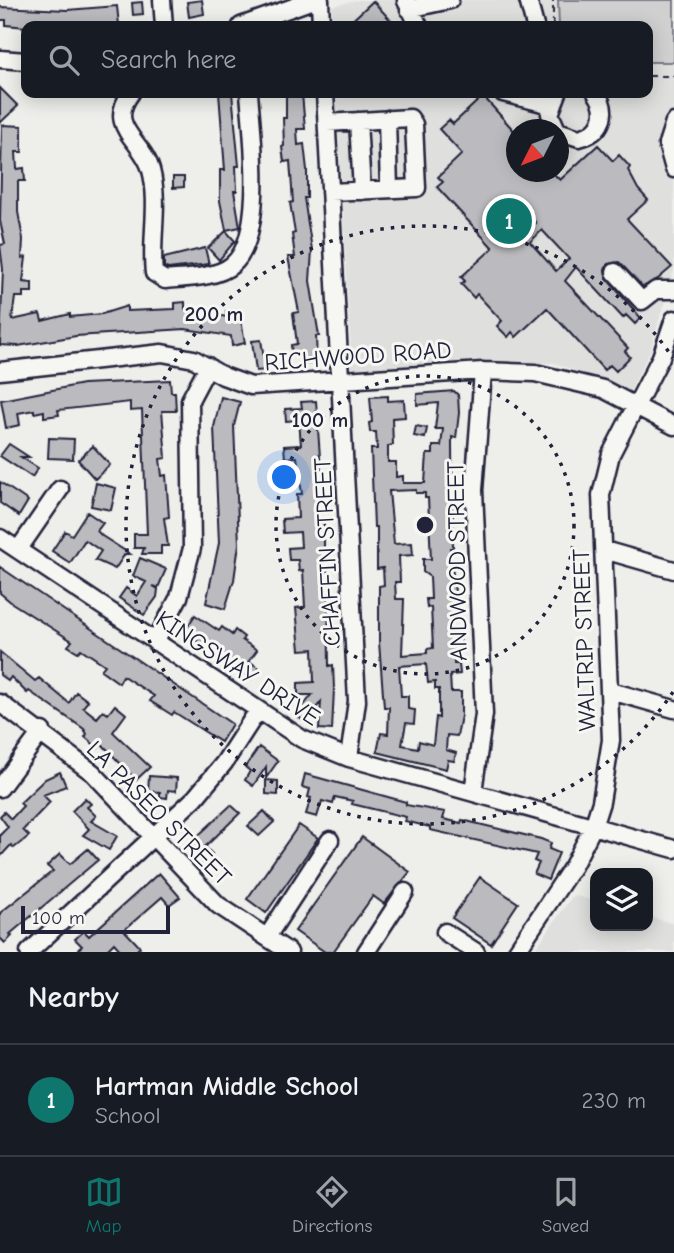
<!DOCTYPE html>
<style>
body{margin:0;font-family:"Comic Neue",sans-serif;background:#242831;color:#f1f3f6}
.controls{position:absolute;right:21px;bottom:21px;display:grid;overflow:hidden;border-radius:14px;box-shadow:0 4px 18px #0003}
.controls button{width:63px;height:63px;display:grid;place-items:center;padding:0;border:0;border-bottom:2px solid #363941;background:#171b24;color:#f1f3f6;font:35px sans-serif}
.compass{position:absolute;left:506px;top:119px;width:63px;height:63px;border-radius:50%;background:#171b24;box-shadow:0 4px 18px #0003;rotate:228deg}
.scale{position:absolute;left:21px;bottom:18px;width:149px;box-sizing:border-box;padding-left:7px;border:4px solid #22223b;border-top:0;font-size:19px;line-height:24px;white-space:nowrap;color:#22223b;-webkit-text-stroke:5px #f6f6f2;paint-order:stroke}
.you{position:absolute;left:285px;top:478px;width:24px;height:24px;margin:-18px;border:5px solid #fff;border-radius:50%;background:#1a73e8;box-shadow:0 0 0 10px #1a73e833}
.badge{display:grid;place-items:center;width:46px;height:46px;border-radius:50%;background:#0f766e;color:#fff;font-size:23px;font-weight:700}
.pin{position:absolute;translate:-50% -50%;border:4px solid #fff;box-shadow:0 2px 7px #0006}
.list{margin:0;padding:0;list-style:none}
h2{display:flex;justify-content:space-between;align-items:center;height:91px;margin:0;padding:0 28px;font-size:30px}
h2 small{font-size:23px;font-weight:400;color:#9ea1a6}
.list li{display:grid;grid-template-columns:46px 1fr auto;gap:21px;align-items:center;box-sizing:border-box;height:112px;padding:0 28px;border-top:2px solid #363941}
.list b{display:block;font-size:26px;white-space:nowrap}
.list p{margin:0;font-size:23px;white-space:nowrap;color:#9ea1a6}
.list em{font-size:23px;font-style:normal;color:#9ea1a6}
.icon{flex:none;width:38px;height:38px;fill:none;stroke:currentColor;stroke-width:2;stroke-linecap:round;stroke-linejoin:round}
.map{position:relative;flex:none;width:674px;height:952px;overflow:hidden}
.search{position:absolute;background:#171b24;box-shadow:0 4px 18px #0003;left:21px;right:21px;top:21px;height:77px;display:flex;align-items:center;gap:18px;box-sizing:border-box;padding:0 24px;border-radius:14px;color:#9ea1a6;font-size:26px}
.sheet{height:203px;background:#171b24}
nav{display:flex;justify-content:space-around;align-items:center;box-sizing:border-box;height:98px;border-top:2px solid #363941;background:#171b24;font-size:19px;color:#9ea1a6}
nav a{display:grid;justify-items:center;gap:4px}
nav .on{color:#0f766e}
.map>svg:first-child{display:block}
.built{fill:#dfdfde;fill-rule:evenodd}
.green{fill:#d0d0d1;stroke:#797986;stroke-width:2}
.building{fill:#bbbbbf;stroke:#22223b;stroke-width:2;fill-rule:evenodd}
.lines{fill:none;stroke-linecap:round;stroke-linejoin:round}
.minor-casing{stroke:#22223b;stroke-width:21}
.path{stroke:#22223b;stroke-width:2;stroke-dasharray:7 5;stroke-linecap:butt}
.minor{stroke:#f6f6f2;stroke-width:16}
.ring{fill:none;stroke:#22223b;stroke-width:3.5;stroke-dasharray:3.5 7}
.labels{text-anchor:middle;dominant-baseline:central;stroke-width:6;stroke-linejoin:round;paint-order:stroke}
.street-label{font-size:24px;fill:#22223b;stroke:#f6f6f2}
.centre{fill:#22223b;stroke:#f6f6f2;stroke-width:3.5}
.ring-label{font-size:21px;text-anchor:middle;font-weight:bold;fill:#22223b;stroke:#f6f6f2;stroke-width:6;stroke-linejoin:round;paint-order:stroke}
</style>
<div class="map">
<svg width="674" height="952" viewBox="0 0 674 952">
<rect width="100%" height="100%" fill="#eeeeeb"/>
<filter id="ink" filterUnits="userSpaceOnUse"><feTurbulence type="fractalNoise" baseFrequency=".0143" numOctaves="2"/><feDisplacementMap in="SourceGraphic" scale="14" xChannelSelector="R" yChannelSelector="G"/><feConvolveMatrix kernelMatrix="1 2 1 2 8 2 1 2 1" color-interpolation-filters="sRGB"/></filter>
<g filter="url(#ink)">
<path class="built" d="M359 0H674V270L650 351 630 391 554 363 352 369 336 93H648V26H333L332 6ZM516 130H558V172H516Z
M573 895 595 901V926H648V916L674 924V952H533Z"/>
<path class="green" d="M558 0H674V62H648V26H559Z"/>
<path class="building" d="M202 0 204 14 189 17 187 2Z
M373 1 396 26H346Z
M142 2 143 14 133 15 132 3Z
M117 6 119 25 26 27 6 25V20H0V7L67 10Z
M0 88 18 106 0 123Z
M219 93H232L239 166H236L237 191H234L240 227 226 230 220 201V170H225Z
M286 93H302L305 129H297L298 145 304 144 307 170V198H304L312 250 310 281 319 336H316L317 363 303 364V355H292L291 345 297 344 293 313 299 312 288 257H295L292 234 295 233 290 203 293 202 290 161 284 162 282 147 284 146 283 118H286Z
M483 96 516 133V172H552L560 180 598 145 613 161 619 155 630 167 628 170 638 189 648 200 627 219 672 267 658 279 643 287 619 262 608 264 605 270 607 279 641 318 635 324 626 315 623 318 576 267 565 281 628 348 625 351 630 357 616 371 610 365 604 370 547 308 516 337 512 332 508 337 497 326 502 321 477 294 474 298 461 284 465 281 461 277 493 248 437 187 443 182 438 177 462 154 439 129 449 120 453 124ZM511 196 536 223 521 233 498 208ZM542 230 569 259 556 271 530 242Z
M2 125 22 126V152H16L17 169 24 168 25 181H18V212L23 239 22 258 26 257 23 282 32 283V292H23V297H15L12 320 40 314 42 321 70 314V317L102 314 127 306V311L175 309V303L185 302V309L227 317 226 311 239 309 245 343 232 346 231 336 185 329 76 336 18 346 0 345 3 269 0 245 5 244 0 221Z
M173 177H184V187L173 188Z
M226 231 235 241 219 260 208 248Z
M205 248 209 264 168 269 164 267V258Z
M261 340 266 370 256 371 252 341Z
M170 380 171 392H175L176 411H162L166 458 160 459 162 476 166 475 169 517 164 518 168 546H161V554H142L144 548H134V534H147L142 410 130 411V402L58 410 59 415 44 417V411L34 413V410L18 413 20 425 6 428 1 400 83 384Z
M454 391 458 395 459 413 456 438 452 437V445L453 548H450L458 619 448 620 449 636H460L461 648H453L454 664H459L460 674 450 675 451 692H461V716L457 736 447 735 446 750 456 753 454 761 448 760 446 769 377 752 381 733 388 734 389 707H384L379 642V586L384 585 383 568 377 569V527H374L371 449H377L376 432H370L369 423 372 422 370 397 388 396V401L404 400 405 417 392 418 393 445 388 446V462H396V477L403 476V483H425L427 454H433V446H441L443 429H435L438 403 417 405V394ZM416 490V493H425V498H428L431 559H423V572L430 577 431 599H426L427 608 431 607 433 648 427 649V653L402 655 404 599H396L395 582H400L399 556 413 555 412 543 394 544 389 491ZM426 664 428 683 435 682V689H439V718L436 717 433 745 419 741 418 748 402 745 406 723 414 724 415 710 408 709V696H401L399 666Z
M221 397 240 402 234 426 239 544 234 580 225 609 206 603 219 543 214 427Z
M316 401 322 485V501H317L318 521 324 520V564L327 563 328 579 329 666 333 665 334 689 332 730 319 729 321 702 305 722 296 715 312 695H298V683L314 682 313 649 300 650 296 608 305 607 303 570 299 571 298 560H289L288 548 301 547 300 532 283 533 282 519 298 518 297 494H302L297 457 285 458 284 446 301 445 299 420 286 421 285 409 302 408 301 402Z
M416 426 427 428 425 438 414 436Z
M49 438 74 439 73 459 48 458Z
M9 444 29 457H21L38 468 32 477 0 456Z
M93 446 110 465 95 479 78 460Z
M0 482 28 501 19 516 0 503Z
M96 483 116 488 111 510 91 506Z
M87 512 103 523 97 531 102 536 130 554H125L115 569 95 560 101 551 85 540 70 563 52 551 65 531 72 535Z
M140 558 166 569 158 588 153 586 158 589 157 597 144 615 119 598 126 588 137 596 146 582 133 576Z
M0 567 232 724 221 742 174 712 172 715 150 701 154 696 123 676 119 683 101 670 105 665 81 649 78 652 68 646 72 641 12 603 0 593Z
M195 615 219 631 222 627 232 635 235 630 244 637 242 640 257 650 249 661 259 668 251 679 184 632Z
M0 652 35 681 39 678 69 703 76 692 88 701 83 707 97 718 103 711 108 714 115 705 126 714 113 732 150 767 136 780 101 743 98 748 85 737 87 734 84 729 29 691 27 693 11 677 8 681 0 675Z
M259 747 278 761 266 778V767L253 786 245 780 250 771 245 767Z
M60 772 66 786 43 795 50 802 23 830 29 836 14 848 11 845 0 857V835L8 827 0 816 4 812 11 819 23 806 20 803 45 779Z
M305 774 406 802V805L445 812 443 819 461 823 462 820 541 839 551 843 549 849 559 853 548 880 534 874 539 863 534 861 537 854 430 830V827L405 821 406 817 352 804 353 801 335 797 333 804 322 801 317 817 306 814 311 798 308 797 310 789 302 787Z
M149 776 177 778 176 791 168 790 167 798 160 797V792L148 791Z
M266 780 278 781V795L266 794Z
M85 798 91 804 87 807 96 816 91 821 117 836 109 850 83 835 89 829 72 811Z
M231 805 240 813 205 847 212 854 197 868 190 861 197 854 188 845Z
M264 811 274 822 259 836 248 826Z
M299 825 318 838 266 913 247 899Z
M362 837 410 872 384 904 373 896 333 952H325L295 931Z
M88 849 98 860 10 934 12 936 5 943 0 938V913L53 871 47 866 60 854 70 864Z
M159 873 180 897 169 905 162 897 124 930 140 947 135 952H122L114 943 105 952H75L82 946 75 939 84 931 89 936Z
M480 877 518 903 491 944 452 918Z"/>
<g class="lines">
<g class="minor-casing">
<path id="minor" d="M162 0 164 26
M320 0 321 26
M528 0 535 26
M406 1 419 26
M409 9 450 0
M241 26 313 0
M0 59 26 61
M131 93C105 127 143 140 151 170 160 204 150 239 154 273L165 280C184 278 217 278 232 265 266 237 252 133 249 93
M325 93 357 701 349 758
M503 93 551 105
M387 119 389 189
M358 121 362 191
M674 122 667 144 674 169
M327 123 410 118 414 124 417 188 330 192
M557 130 550 114 558 93
M558 131 579 138C602 133 610 112 596 93
M615 272 642 301 656 290H674
M0 371 162 353 194 359 223 376 251 386 483 371 535 373 603 389 674 426
M0 538 302 739 349 758 674 849
M18 550 60 489
M604 550 674 570
M155 642 179 597 192 548 190 400 208 366
M611 691 674 709
M0 703 93 773 218 905 289 952
M0 788 42 731
M473 792 484 714 474 490 483 371
M445 932 476 952
M267 937 330 840
M29 952 195 798 224 763 257 712
M366 952 405 892
M516 952 573 866 593 827 601 802 611 740 601 495 611 454 661 357 674 319"/>
</g>
<path class="path" d="M553 26V0
M648 76H674"/>
<use href="#minor" class="minor"/>
</g>
</g>
<g class="ring">
<circle cx="425" cy="525" r="149"/>
<path d="M673 692A299 299 0 1 1 673 358"/>
</g>
<g class="labels">
<g class="street-label">
<text transform="translate(358 356) rotate(-4)">RICHWOOD ROAD</text>
<text transform="translate(327 552) rotate(-93)">CHAFFIN STREET</text>
<text transform="translate(457 561) rotate(-91)">ANDWOOD STREET</text>
<text transform="translate(584 640) rotate(-92)">WALTRIP STREET</text>
<text transform="translate(238 668) rotate(33)">KINGSWAY DRIVE</text>
<text transform="translate(159 813) rotate(45)">LA PASEO STREET</text>
</g>
</g>
<circle cx="425" cy="525" r="10" class="centre"/>
<g class="ring-label">
<text x="214" y="321">200 m</text>
<text x="320" y="427">100 m</text>
</g>
</svg>
<div class="controls">
<button><svg class="icon" aria-label="layers" viewBox="0 0 24 24"><path d="M12 4l9 5-9 5-9-5zM3 14l9 5 9-5"/></svg></button>
</div>
<svg class="compass" viewBox="-18 -18 36 36"><path d="M0-13l5 13h-10z" fill="#e53935"/><path d="M0 13l5-13h-10z" fill="#9ea1a6"/></svg>
<div class="scale">100 m</div>
<div class="you"></div>
<div class="pin badge" style="left:509px;top:221px">1</div>
<div class="search"><svg class="icon" aria-label="search" viewBox="0 0 24 24"><circle cx="10" cy="10" r="6"/><path d="M15 15l6 6"/></svg>Search here</div>
</div>
<section class="sheet">
<h2>Nearby<small></small></h2>
<ul class="list">
<li><span class="badge">1</span><div><b>Hartman Middle School</b><p>School</p></div><em>230 m</em></li>
</ul>
</section>
<nav>
<a class="on"><svg class="icon" aria-label="map" viewBox="0 0 24 24"><path d="M3 6l6-2 6 2 6-2v14l-6 2-6-2-6 2zM9 4v14M15 6v14"/></svg>Map</a>
<a><svg class="icon" aria-label="directions" viewBox="0 0 24 24"><path d="M12 3l9 9-9 9-9-9zM9 14v-3h6M13 9l2 2-2 2"/></svg>Directions</a>
<a><svg class="icon" aria-label="saved" viewBox="0 0 24 24"><path d="M7 4h10v16l-5-4-5 4z"/></svg>Saved</a>
</nav>
